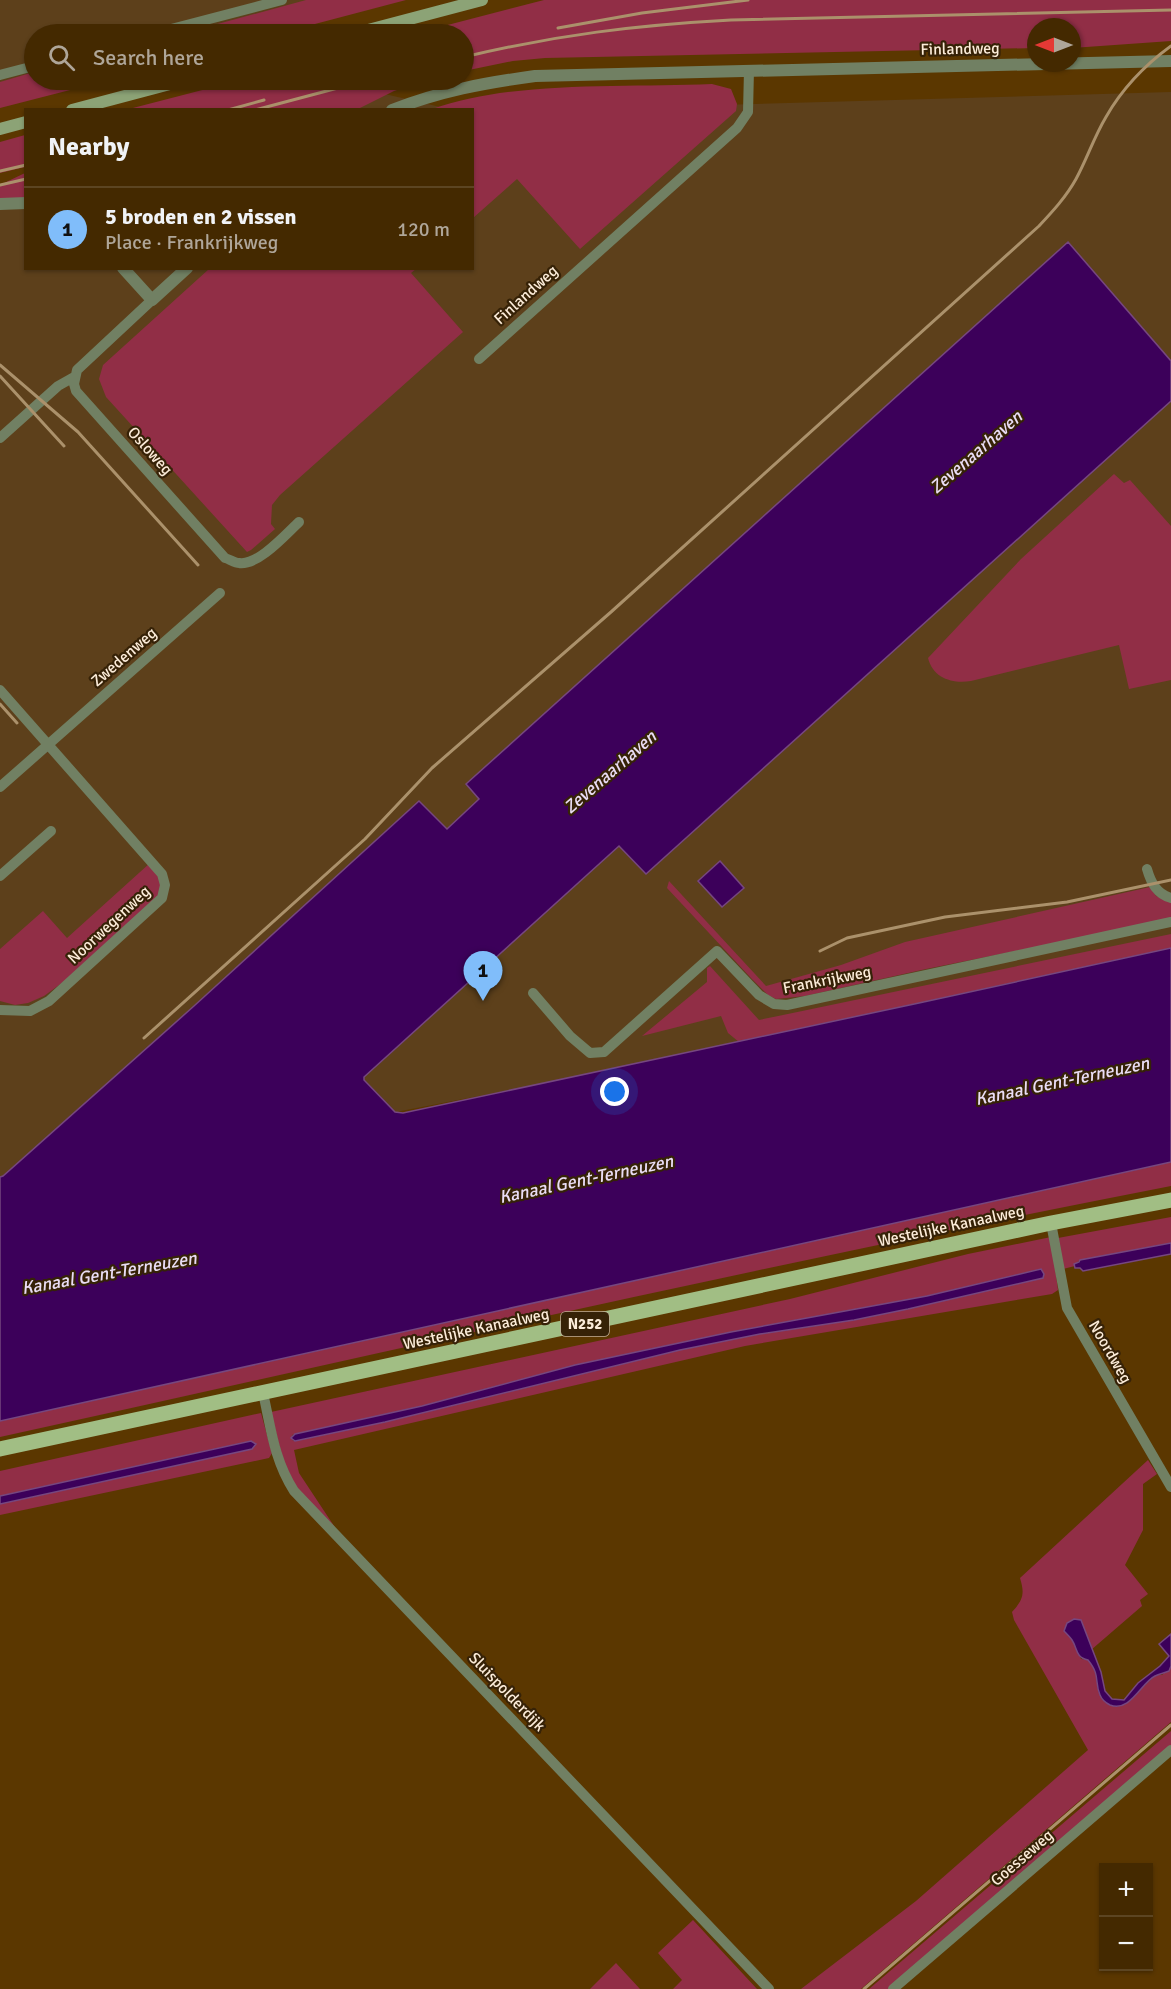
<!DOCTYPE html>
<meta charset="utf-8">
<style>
body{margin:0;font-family:Signika,sans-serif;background:#4b310a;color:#f1f3f6}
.controls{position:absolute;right:18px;bottom:18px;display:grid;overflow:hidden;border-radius:0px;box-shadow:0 2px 4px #0004}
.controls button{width:54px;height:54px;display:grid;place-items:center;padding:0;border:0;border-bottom:2px solid #5c4522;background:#442900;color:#f1f3f6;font:30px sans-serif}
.compass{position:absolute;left:1027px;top:18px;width:54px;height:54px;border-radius:50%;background:#442900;box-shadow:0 2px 4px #0004;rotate:270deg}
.you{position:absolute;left:615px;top:1092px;width:21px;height:21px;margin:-15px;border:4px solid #fff;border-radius:50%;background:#1a73e8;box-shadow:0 0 0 9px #1a73e833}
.badge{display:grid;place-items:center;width:39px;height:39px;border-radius:50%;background:#80bdfa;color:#111;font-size:20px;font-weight:700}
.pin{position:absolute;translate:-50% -50px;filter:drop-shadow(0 2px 3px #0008)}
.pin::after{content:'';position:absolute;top:32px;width:21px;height:18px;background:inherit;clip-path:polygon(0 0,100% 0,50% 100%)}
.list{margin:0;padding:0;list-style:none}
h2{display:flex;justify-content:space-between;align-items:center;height:78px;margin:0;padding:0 24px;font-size:26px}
h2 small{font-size:20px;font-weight:400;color:#afa699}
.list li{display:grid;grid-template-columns:39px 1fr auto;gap:18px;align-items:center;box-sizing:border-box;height:84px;padding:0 24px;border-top:2px solid #5c4522}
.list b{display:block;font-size:22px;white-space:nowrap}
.list p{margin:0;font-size:20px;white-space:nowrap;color:#afa699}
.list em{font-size:20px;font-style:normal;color:#afa699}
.icon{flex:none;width:33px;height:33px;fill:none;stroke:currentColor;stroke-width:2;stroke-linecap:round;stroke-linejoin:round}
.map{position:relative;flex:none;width:1171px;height:1989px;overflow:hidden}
.search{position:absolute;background:#442900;box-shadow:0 2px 4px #0004;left:24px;top:24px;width:450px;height:66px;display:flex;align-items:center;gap:15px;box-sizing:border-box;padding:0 21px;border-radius:33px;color:#afa699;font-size:22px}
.panel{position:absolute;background:#442900;box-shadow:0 2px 4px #0004;left:24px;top:108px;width:450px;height:162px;border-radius:0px}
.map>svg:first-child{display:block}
.built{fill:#5d401b}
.green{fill:#912e46;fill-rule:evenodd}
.water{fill:#3c005a;stroke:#764780;stroke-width:1.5}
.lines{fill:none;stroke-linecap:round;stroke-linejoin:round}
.minor{stroke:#718063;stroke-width:10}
.tertiary{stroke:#718063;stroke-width:12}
.secondary{stroke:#8ca376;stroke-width:12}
.primary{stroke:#a1be84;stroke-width:15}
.rail{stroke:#ab916b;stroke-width:3}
.labels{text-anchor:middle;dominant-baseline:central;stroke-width:4.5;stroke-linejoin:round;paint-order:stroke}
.shield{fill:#362207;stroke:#c1af9a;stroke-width:1.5}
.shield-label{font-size:15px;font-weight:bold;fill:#fcecd9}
.street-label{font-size:16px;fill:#fcecd9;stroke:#362207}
.water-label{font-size:18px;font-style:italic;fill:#eaddf5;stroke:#362207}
</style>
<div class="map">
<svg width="1171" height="1989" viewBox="0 0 1171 1989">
<rect width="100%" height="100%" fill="#5b3700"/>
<path class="built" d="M0 0H350L218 34H34V80L0 91Z
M372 91 449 109 309 110Z
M1171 92V963L0 1188V199L25 193 26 268H472L473 112Z"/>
<path class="green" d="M306 0H406L277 34H181Z
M544 0H1171V41L1072 48V27H1036V48L545 58 513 61 464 71V34H413Z
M34 72V80H109L0 108V82Z
M241 80H428L394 91 358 109H129Z
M712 84 731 89 737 104 736 111 580 249 517 179 473 218 472 110 432 109C515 80 623 88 712 84Z
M25 135V167L0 173V142Z
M25 173V198L0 199V185Z
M209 269H416L411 273 463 332 280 495 272 505 271 524 275 529 251 550 247 552 106 397 99 379 103 365Z
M1114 474 1124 483 1130 480 1171 526V680L1129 689 1119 645 971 681C952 684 933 678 928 658L1021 559Z
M150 863 160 873 162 893 66 980 44 996 28 1003 15 1005 0 1001V949L43 911 67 938Z
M669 881 766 986 841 965 905 942 1150 887 1156 896 1171 901V920L926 969 805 996 776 999 768 995 751 978 667 888Z
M1171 934V948L739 1042 728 1033 721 1016 642 1036 707 982V968L710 966 759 1020Z
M1171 1162V1186C779 1262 390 1351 0 1437V1421Z
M1171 1217V1243L1080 1260 1075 1264V1266L1063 1269 1058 1238Z
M1051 1237 1058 1290 1052 1294 745 1346 294 1450 299 1473 340 1535 287 1477 271 1412 790 1299 968 1254ZM1041 1269 1044 1274 1043 1278 908 1309 854 1320 760 1334 680 1350 385 1422 293 1441 292 1435 295 1434 422 1406 575 1365 731 1332 927 1296Z
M261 1413 272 1453 269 1458 0 1515V1504L252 1449 253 1441 0 1496V1471Z
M1148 1460 1157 1474 1143 1484V1530L1125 1565 1148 1594 1140 1600 1142 1606 1091 1650 1081 1620 1073 1641 1081 1659 1088 1660 1097 1673 1102 1698 1113 1706 1125 1704 1156 1675H1162L1171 1666V1722L861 1989H801L916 1901 1088 1750 1014 1620 1012 1612C1023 1600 1025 1594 1020 1578Z
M1171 1731V1747L889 1989H869Z
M693 1920 757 1989H673L682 1980 658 1953Z
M616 1963 640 1989H590Z"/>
<path class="water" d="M1068 242 1171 361V401L646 874 619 846 364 1077V1080L395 1112 403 1113 919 1003 1171 948V1162L0 1421V1177L3 1176 194 1006 419 801 447 829 479 799 466 784Z
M720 861 744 888 722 907 698 881Z
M1171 1243V1254L1083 1271 1080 1268H1075L1074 1264 1079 1262 1080 1260Z
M1041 1269 1044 1274 1043 1278 908 1309 854 1320 760 1334 680 1350 385 1422 295 1441 291 1438 295 1434 422 1406 575 1365 731 1332 927 1296Z
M251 1441 256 1444 252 1449 0 1504V1496Z
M1074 1619 1081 1620 1101 1672 1105 1691 1112 1699 1124 1700 1138 1683 1160 1666 1169 1656 1159 1644 1171 1634V1666L1169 1671C1164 1673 1159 1674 1155 1676 1141 1683 1130 1713 1110 1705 1106 1703 1102 1700 1100 1695 1094 1681 1101 1676 1088 1660 1075 1657 1078 1649 1072 1640 1070 1637 1067 1634 1064 1631L1067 1623Z"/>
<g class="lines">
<path class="minor" d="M152 34 282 0
M0 75 34 66
M152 300 77 370 74 384 76 391 225 558C229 559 235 563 239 563 258 566 286 534 299 522
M479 359 737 128 748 112 749 70
M0 438 58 386 74 377
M0 690 162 874 165 885 162 898 49 1001 30 1011 0 1010
M0 787 220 593
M1147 869C1151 883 1157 894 1171 898
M0 876 51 831
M533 993 570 1036 590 1053 604 1052 717 951 759 995 774 1004 787 1005 1171 922
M1051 1223 1067 1308 1171 1487
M263 1393C271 1428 274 1460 294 1491L769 1989
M893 1989 1171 1750"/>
<path class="tertiary" d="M392 110C440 91 484 83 535 76L1171 61
M0 204 26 203
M123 268 152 300 187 268"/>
<path class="secondary" d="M353 34 482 0
M72 110 185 80
M0 129 26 122"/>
<path class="primary" d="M0 1449 1051 1223 1171 1200"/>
<path class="rail" d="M558 28 642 13 748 0
M464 57C555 35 638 25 731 20L1171 10
M228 110 264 100
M255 110 368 80
M0 171 26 165
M0 185 26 179
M0 365 78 432 198 565
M0 376 64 446
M0 704 17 723
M820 951 847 938 945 917 1067 902 1171 880
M144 1038 365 839 432 768 611 612 1039 226C1053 211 1066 197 1076 179 1087 159 1094 137 1106 117 1122 89 1145 65 1171 46
M864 1989 1171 1725"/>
</g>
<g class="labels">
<rect class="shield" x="561" y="1312" width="48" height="24" rx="4.5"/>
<g class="shield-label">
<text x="585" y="1324">N252</text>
</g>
<g class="street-label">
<text transform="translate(960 49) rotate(-1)">Finlandweg</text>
<text transform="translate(526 295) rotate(-42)">Finlandweg</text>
<text transform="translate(150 451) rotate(48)">Osloweg</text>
<text transform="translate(124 657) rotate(-41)">Zwedenweg</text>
<text transform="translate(109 925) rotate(-43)">Noorwegenweg</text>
<text transform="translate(827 980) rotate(-11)">Frankrijkweg</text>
<text transform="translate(951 1226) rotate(-12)">Westelijke Kanaalweg</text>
<text transform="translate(476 1329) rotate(-12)">Westelijke Kanaalweg</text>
<text transform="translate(1110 1352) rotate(60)">Noordweg</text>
<text transform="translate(507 1692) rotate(46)">Sluispolderdijk</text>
<text transform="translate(1022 1858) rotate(-41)">Goesseweg</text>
</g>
<g class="water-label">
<text transform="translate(976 452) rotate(-41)">Zevenaarhaven</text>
<text transform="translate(610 772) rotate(-41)">Zevenaarhaven</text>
<text transform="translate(1062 1081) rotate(-12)">Kanaal Gent-Terneuzen</text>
<text transform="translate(586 1179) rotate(-12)">Kanaal Gent-Terneuzen</text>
<text transform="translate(109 1273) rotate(-10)">Kanaal Gent-Terneuzen</text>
</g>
</g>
</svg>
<div class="controls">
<button>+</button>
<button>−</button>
</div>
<svg class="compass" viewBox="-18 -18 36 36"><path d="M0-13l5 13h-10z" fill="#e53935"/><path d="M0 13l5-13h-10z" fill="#afa699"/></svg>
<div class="you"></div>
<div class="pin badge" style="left:483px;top:1001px">1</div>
<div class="search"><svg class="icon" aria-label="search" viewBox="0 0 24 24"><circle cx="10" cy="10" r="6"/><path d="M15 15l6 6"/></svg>Search here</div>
<section class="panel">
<h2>Nearby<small></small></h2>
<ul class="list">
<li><span class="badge">1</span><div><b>5 broden en 2 vissen</b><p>Place · Frankrijkweg</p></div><em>120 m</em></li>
</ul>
</section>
</div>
